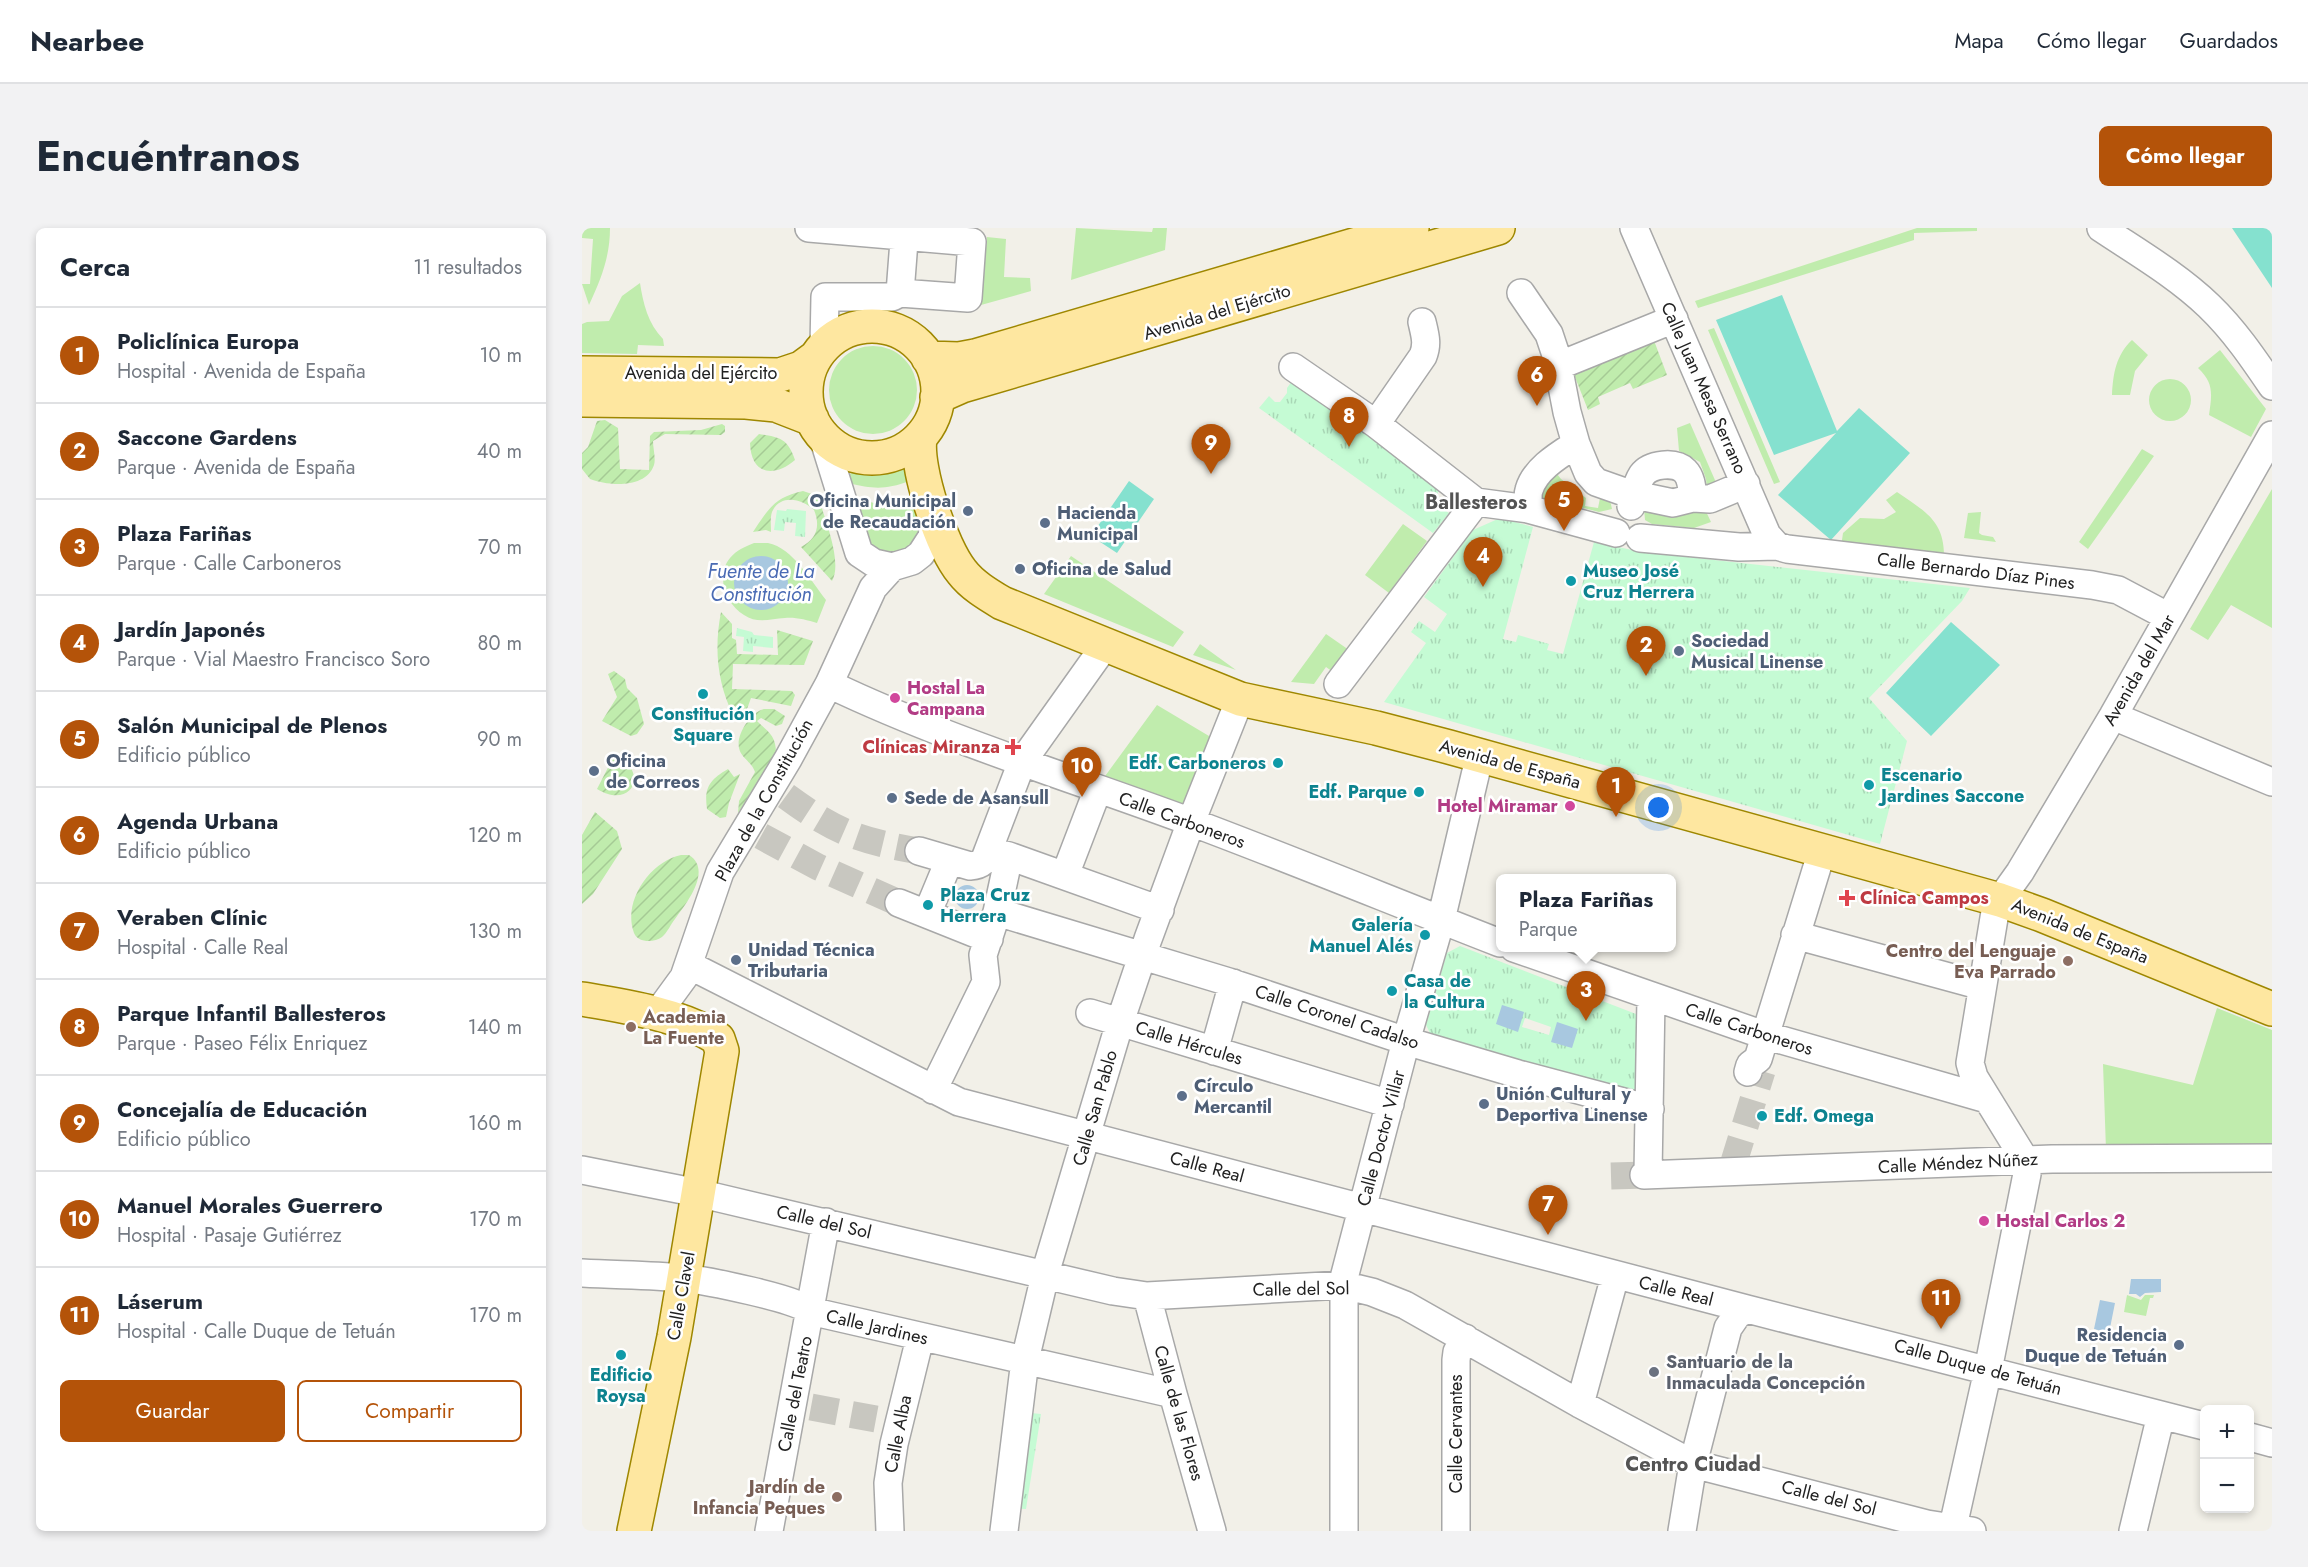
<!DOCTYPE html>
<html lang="es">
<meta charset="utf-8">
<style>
body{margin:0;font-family:Jost,sans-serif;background:#f2f2f3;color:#1f2937}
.controls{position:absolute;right:18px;bottom:18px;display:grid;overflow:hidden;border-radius:9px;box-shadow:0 3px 9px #0003}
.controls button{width:54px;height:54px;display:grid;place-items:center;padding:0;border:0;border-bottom:2px solid #e0e1e3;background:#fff;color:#1f2937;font:30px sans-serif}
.you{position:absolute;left:1077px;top:580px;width:21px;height:21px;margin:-15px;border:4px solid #fff;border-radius:50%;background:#1a73e8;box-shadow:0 0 0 9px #1a73e833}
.badge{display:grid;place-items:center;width:39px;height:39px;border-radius:50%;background:#b45309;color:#fff;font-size:20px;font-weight:700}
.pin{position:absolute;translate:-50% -50px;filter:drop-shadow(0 2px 3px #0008)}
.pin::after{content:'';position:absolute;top:32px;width:21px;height:18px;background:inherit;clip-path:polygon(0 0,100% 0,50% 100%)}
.popup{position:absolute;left:914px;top:646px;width:180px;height:78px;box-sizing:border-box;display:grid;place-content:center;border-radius:9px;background:#fff;filter:drop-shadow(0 2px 4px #0005);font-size:20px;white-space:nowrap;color:#747a83}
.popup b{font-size:22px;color:#1f2937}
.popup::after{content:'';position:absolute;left:50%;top:100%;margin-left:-12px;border:12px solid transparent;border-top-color:#fff}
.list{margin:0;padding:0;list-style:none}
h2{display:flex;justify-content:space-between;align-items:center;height:78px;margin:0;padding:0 24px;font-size:26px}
h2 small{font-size:20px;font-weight:400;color:#747a83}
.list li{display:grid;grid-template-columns:39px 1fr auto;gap:18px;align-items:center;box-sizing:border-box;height:96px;padding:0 24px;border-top:2px solid #e0e1e3}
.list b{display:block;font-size:22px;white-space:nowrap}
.list p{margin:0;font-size:20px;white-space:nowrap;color:#747a83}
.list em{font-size:20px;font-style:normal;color:#747a83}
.actions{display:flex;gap:12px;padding:18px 24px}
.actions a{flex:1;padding:14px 0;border:2px solid #b45309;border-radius:9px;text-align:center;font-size:21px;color:#b45309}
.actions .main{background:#b45309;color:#fff}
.map{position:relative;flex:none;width:1690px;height:1303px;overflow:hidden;border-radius:9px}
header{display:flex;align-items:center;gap:36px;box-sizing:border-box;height:84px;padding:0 30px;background:#fff;border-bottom:2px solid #e0e1e3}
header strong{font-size:28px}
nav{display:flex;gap:33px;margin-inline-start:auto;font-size:21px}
.intro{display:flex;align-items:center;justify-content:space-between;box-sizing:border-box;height:144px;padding:0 36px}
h1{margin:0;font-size:42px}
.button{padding:15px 27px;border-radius:9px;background:#b45309;color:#fff;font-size:21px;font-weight:700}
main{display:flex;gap:36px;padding:0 36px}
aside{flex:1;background:#fff;border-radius:9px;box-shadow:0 3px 9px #0003}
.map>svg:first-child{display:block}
.grass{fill:#c0ecad}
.park{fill:url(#park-tufts);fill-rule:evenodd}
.garden{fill:url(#garden-furrows)}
.pitch{fill:#85e1cf}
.water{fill:#a8c8e0}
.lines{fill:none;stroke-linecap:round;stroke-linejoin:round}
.minor-tunnel{stroke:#c8c7c0;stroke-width:27;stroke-dasharray:27 14;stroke-linecap:butt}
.minor-casing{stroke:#a8a8a8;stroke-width:30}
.major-casing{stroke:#9e8700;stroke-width:36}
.minor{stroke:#fff;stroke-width:27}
.major{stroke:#fee7a0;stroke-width:33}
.service-dot{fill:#5c6f8a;stroke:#fff;stroke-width:2}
.culture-dot{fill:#0f9aa8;stroke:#fff;stroke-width:2}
.hotel-dot{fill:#d1479c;stroke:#fff;stroke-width:2}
.health-dot{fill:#e0444e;stroke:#fff;stroke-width:2}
.education-dot{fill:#8d6e63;stroke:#fff;stroke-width:2}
.worship-dot{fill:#6b7280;stroke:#fff;stroke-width:2}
.labels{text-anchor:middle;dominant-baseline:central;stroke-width:5;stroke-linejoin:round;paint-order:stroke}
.street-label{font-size:18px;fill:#212121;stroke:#fff}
.service-label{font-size:18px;font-weight:bold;fill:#4e5e75;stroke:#fff;text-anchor:start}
.culture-label{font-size:18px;font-weight:bold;fill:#0d838f;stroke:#fff;text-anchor:start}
.hotel-label{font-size:18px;font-weight:bold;fill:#b23c85;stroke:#fff;text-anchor:start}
.health-label{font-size:18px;font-weight:bold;fill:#be3a42;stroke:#fff;text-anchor:end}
.education-label{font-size:18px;font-weight:bold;fill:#785e54;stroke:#fff;text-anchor:end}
.worship-label{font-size:18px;font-weight:bold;fill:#5b616d;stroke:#fff;text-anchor:start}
.neighbourhood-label{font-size:20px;font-weight:bold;fill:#545454;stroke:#fff}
.water-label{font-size:20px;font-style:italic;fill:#4a6bb4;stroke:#fff}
</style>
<header>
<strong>Nearbee</strong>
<nav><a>Mapa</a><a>Cómo llegar</a><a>Guardados</a></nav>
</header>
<div class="intro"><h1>Encuéntranos</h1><a class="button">Cómo llegar</a></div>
<main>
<aside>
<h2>Cerca<small>11 resultados</small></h2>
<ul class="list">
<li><span class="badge">1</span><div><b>Policlínica Europa</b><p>Hospital · Avenida de España</p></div><em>10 m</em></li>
<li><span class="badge">2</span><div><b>Saccone Gardens</b><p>Parque · Avenida de España</p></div><em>40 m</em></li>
<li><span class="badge">3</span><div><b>Plaza Fariñas</b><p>Parque · Calle Carboneros</p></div><em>70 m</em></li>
<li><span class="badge">4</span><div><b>Jardín Japonés</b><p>Parque · Vial Maestro Francisco Soro</p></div><em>80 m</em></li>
<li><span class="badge">5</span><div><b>Salón Municipal de Plenos</b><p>Edificio público</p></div><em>90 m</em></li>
<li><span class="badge">6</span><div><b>Agenda Urbana</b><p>Edificio público</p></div><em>120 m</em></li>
<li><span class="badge">7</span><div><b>Veraben Clínic</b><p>Hospital · Calle Real</p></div><em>130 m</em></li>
<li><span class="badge">8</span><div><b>Parque Infantil Ballesteros</b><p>Parque · Paseo Félix Enriquez</p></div><em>140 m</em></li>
<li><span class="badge">9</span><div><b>Concejalía de Educación</b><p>Edificio público</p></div><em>160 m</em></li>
<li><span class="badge">10</span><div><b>Manuel Morales Guerrero</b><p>Hospital · Pasaje Gutiérrez</p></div><em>170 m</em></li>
<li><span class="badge">11</span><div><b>Láserum</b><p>Hospital · Calle Duque de Tetuán</p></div><em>170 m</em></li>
</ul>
<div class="actions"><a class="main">Guardar</a><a>Compartir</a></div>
</aside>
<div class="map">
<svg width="1690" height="1303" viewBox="0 0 1690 1303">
<defs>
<pattern id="park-tufts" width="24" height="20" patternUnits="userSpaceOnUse" patternTransform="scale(1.5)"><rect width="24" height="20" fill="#c5fbd4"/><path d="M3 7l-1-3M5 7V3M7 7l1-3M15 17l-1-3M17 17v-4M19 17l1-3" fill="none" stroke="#a9d7b6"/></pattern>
<pattern id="garden-furrows" width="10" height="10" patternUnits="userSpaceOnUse" patternTransform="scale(1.5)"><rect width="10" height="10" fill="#c0ecad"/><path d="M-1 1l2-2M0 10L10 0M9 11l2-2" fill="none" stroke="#a5ca95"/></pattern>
</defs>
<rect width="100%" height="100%" fill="#f2f0e8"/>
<path class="grass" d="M0 0H28C28 29 19 51 7 77L0 56H8L11 11 0 10Z
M494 0 570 4 571 0H585L583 22 489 52Z
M1335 0H1395V3L1332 5V12L1116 80 1113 73Z
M405 9 424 11 422 49 448 50 449 63 399 77Z
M58 55C61 75 66 96 81 111L82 118 56 117 55 126 0 125V96L5 94 27 93 40 68Z
M1132 100 1198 254 1192 256 1126 102Z
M1550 112 1566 127 1553 143 1548 167H1530C1531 146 1534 127 1550 112Z
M247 162a44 44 0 1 1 88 0a44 44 0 1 1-88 0Z
M1638 122 1684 181 1669 209 1627 187C1630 166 1632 155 1616 140Z
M1567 172a21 21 0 1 1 42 0a21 21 0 1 1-42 0Z
M1108 195 1136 259 1125 261 1124 251 1118 234 1097 223 1095 200Z
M1560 221 1572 228 1506 321 1497 314Z
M319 239 324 242 328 253C302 262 292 261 266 255L265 247C281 240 301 243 319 239Z
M972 242 979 251 1004 270 1003 278 1016 280 1018 270 1028 272 1030 281 1017 284 982 275V278L965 273 958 268Z
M1690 261V400L1649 377 1626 412 1608 401Z
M1315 264C1342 283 1363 292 1362 330L1259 319 1261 305 1278 290 1302 291 1314 284 1304 272Z
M331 267C340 300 344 311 311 329L286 317 269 269 296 276Z
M1120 275 1129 294 1112 300 1070 296 1063 292 1062 280 1091 289 1099 288Z
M1399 284 1397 305 1400 307 1411 309 1414 314 1382 310 1386 285Z
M821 296 845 313 807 365 783 347Z
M172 315C176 315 182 315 186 315 211 320 229 353 244 372L235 395C225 392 213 389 203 390 188 391 175 396 162 387 144 376 133 348 148 330 155 322 162 319 172 315Z
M489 328 602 404 591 419 462 366Z
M744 406 767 422 751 444 744 439 732 456 709 454Z
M618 416 654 442 611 427Z
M575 477 632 511 602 585 518 555Z
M1635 780 1690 802V920L1524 922 1521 836 1611 857Z
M1545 1067 1559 1072 1563 1067H1572L1571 1070H1568L1564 1088 1542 1084Z"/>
<path class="park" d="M710 153 858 258C853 270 856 278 867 285L851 305 677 180 687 168 693 174H698L705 165V160Z
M205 281 224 283 223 309 213 308 214 295 203 294 202 303 192 302 195 282 204 283Z
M918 290 951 299 921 411 934 414 936 407 967 416 965 422 981 426 1012 314 1060 324 1388 360 1380 373 1287 470 1325 513 1298 616 802 474 844 415 829 404 837 393 853 404 865 386 842 369 891 302Z
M155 400 170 404 172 407 191 409V420L171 418V424L161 423 162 409 154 408Z
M878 718 1054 786 1061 798 1058 858 1049 864 852 813 844 797 865 725ZM943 790 969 799 967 807 940 799Z
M449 1185 459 1186 444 1281 425 1280Z"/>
<path class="garden" d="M1068 102 1085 147 1051 161 1048 155 1016 169 1018 176 1006 182 991 144Z
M23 192 36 200 38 241 67 242 68 208 72 204 119 202 140 196 143 198V204L139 207 83 206 71 213C71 220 74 231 72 237 64 261 26 258 8 251L0 241V225L6 219 15 193Z
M177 206C197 209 206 210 213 232 192 250 169 247 168 215Z
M221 263 236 268C242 289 261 334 250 353L219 319C234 311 239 299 232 282 221 271 198 265 190 284 188 290 189 298 189 304L184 302 171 304C186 281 193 269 221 263Z
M139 384 150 396V410L154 412 155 426 196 427 195 402 231 413 222 437 151 436 150 461 210 463 213 467 209 478 169 470 165 481 155 489 151 487C135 454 132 420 139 384Z
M32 443 43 451 45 460 55 470 62 496 55 506 49 508 20 493 35 469 26 446Z
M182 481H192L203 488 200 496 194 498 179 490 175 493C186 504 194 507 194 525L156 585 157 573 173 544C170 534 159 530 157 520 154 506 169 484 182 481Z
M33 526C69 545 49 582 15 561Z
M146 541 152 549 158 546 147 575 144 589 138 590 125 581C122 560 127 552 146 541Z
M13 584 35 603 40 621 11 666 0 676V607Z
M99 627H107C131 642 104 676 93 691 89 696 85 705 80 709 72 715 56 715 52 705 40 673 69 633 99 627Z"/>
<path class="pitch" d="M1650 0H1690V60Z
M1200 67 1255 203 1277 180 1328 225 1249 312 1196 267 1254 205 1192 227 1134 92Z
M547 253 572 271 535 325 509 308Z
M1369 394 1418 437 1349 508 1304 465Z"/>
<path class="water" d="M152 355a27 27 0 1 1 54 0a27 27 0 1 1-54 0Z
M373 669a12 12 0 1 1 24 0a12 12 0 1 1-24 0Z
M920 777 942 784 936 804 914 796Z
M975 794 996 801 990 820 969 814Z
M1549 1051H1579V1064L1563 1065 1558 1069 1554 1066H1547Z
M1518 1072 1533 1075 1527 1105 1512 1101Z"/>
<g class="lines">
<path class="minor-tunnel" d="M204 568C253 604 278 613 337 623
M179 608 236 639 317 675
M1151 937 1180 843
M1029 948 1062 947
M229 1179 294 1191"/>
<g class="minor-casing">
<path id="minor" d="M227 0 390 14 386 70 318 65
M1052 0 1185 307 1195 318
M1519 0C1555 24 1596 48 1627 78 1652 102 1671 130 1690 158
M939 65 967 106 974 127 985 184 994 216 1006 245 1014 254 1048 266 1091 275 1111 270 1128 271 1164 256
M242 118 243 69H310L318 65 323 0
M976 138 1092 91
M711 139 794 196 894 274 946 281 1034 305
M794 196 841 128C846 116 843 107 840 94
M240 206 277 325 292 335 310 339
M1049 278C1052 268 1054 256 1060 247 1068 236 1093 233 1103 243 1110 250 1110 262 1111 270
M946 281C947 274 945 268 947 262 953 241 977 227 994 216
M1058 310 1157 319 1195 318 1205 321 1510 357 1536 362 1587 389
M247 456C364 512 488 549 609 594 713 633 815 675 918 715
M756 456 894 274
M1531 488 1690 554
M337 623 388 638C400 637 402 634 406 623
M427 628 578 682
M483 647 516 561
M317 675 407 711
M415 684 427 628 406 623 440 534 524 416
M345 686 367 633
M1213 707 1400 758
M932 720 1182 807 1405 871
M107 737 377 874 1165 1081
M508 785 808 876
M75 786 102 749 138 644 206 531 247 456 291 360 310 339 330 333 339 326 350 309 353 286
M632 823 651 755
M1166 844 1168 837 1176 831 1240 623
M351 862 404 754 401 727 415 684 647 754 824 813 936 846 1068 881
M0 942 116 965 531 1063 565 1068 761 1057 790 1064 823 1077 998 1176 1111 1236 1345 1296 1390 1303
M1066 946 1069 769
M1062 947 1470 931 1690 930
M0 1045C33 1047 68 1047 101 1050 121 1052 218 1071 228 1083L591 1166
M565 1068 591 1166 630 1303
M998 1176 1033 1048
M1668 1209 1690 1215
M187 1303 244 994
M308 1303 306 1255 312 1216 338 1110
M422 1303 443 1132 465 1039 538 794 566 711 609 594 658 471
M762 1303V1050L824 813 859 692 895 539 900 530 904 529
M874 1303V1132L875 1124 883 1110
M1100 1303 1111 1236 1146 1100 1155 1087 1165 1081 1622 1198
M1370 1303 1406 1142 1445 946 1443 932 1392 849 1388 835 1413 684 1418 672 1438 644 1531 488 1690 207
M1551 1303 1579 1187"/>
</g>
<g class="major-casing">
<path id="major" d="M224 164a66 66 0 1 1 132 0a66 66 0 1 1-132 0Z
M346 130 377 131 393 128 830 0
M0 145 198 147 219 140 234 129
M355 169 380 158 916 0
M0 172 164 174 194 177 230 191
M338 210C333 240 360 320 380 344 390 357 405 366 420 375L658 471 794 500 867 519 1418 672 1460 687 1690 781
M0 771C42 778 101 787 136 811L140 823 92 1109 52 1303"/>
</g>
<use href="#minor" class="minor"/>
<use href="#major" class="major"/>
</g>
<g class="service-dot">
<circle cx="386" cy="283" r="6"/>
<circle cx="463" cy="295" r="6"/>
<circle cx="438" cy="341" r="6"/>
<circle cx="1097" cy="423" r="6"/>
<circle cx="12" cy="543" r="6"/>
<circle cx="310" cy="570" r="6"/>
<circle cx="154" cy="732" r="6"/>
<circle cx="600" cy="868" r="6"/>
<circle cx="902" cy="876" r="6"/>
<circle cx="1597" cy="1117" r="6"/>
</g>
<g class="culture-dot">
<circle cx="989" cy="353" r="6"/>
<circle cx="121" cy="466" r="6"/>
<circle cx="696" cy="535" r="6"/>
<circle cx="1287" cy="557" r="6"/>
<circle cx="837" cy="564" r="6"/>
<circle cx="346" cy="677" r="6"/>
<circle cx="843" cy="707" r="6"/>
<circle cx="810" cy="763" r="6"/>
<circle cx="1180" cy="888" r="6"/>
<circle cx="39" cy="1127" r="6"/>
</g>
<g class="hotel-dot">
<circle cx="313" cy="470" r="6"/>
<circle cx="988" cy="578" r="6"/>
<circle cx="1402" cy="993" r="6"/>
</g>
<g class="health-dot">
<path d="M428 510h6v6h6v6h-6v6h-6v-6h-6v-6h6z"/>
<path d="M1262 661h6v6h6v6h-6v6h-6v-6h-6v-6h6z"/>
</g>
<g class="education-dot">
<circle cx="1486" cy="733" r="6"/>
<circle cx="49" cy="799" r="6"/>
<circle cx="255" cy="1269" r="6"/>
</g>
<circle class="worship-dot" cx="1072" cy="1144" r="6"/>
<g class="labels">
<g class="street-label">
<text transform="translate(635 84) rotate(-17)">Avenida del Ejército</text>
<text x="119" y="145">Avenida del Ejército</text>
<text transform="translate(1122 160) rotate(66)">Calle Juan Mesa Serrano</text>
<text transform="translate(1394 343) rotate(7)">Calle Bernardo Díaz Pines</text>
<text transform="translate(1557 442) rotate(-60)">Avenida del Mar</text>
<text transform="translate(928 536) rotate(15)">Avenida de España</text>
<text transform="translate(182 572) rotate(-61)">Plaza de la Constitución</text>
<text transform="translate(600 592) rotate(20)">Calle Carboneros</text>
<text transform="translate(1498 703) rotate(22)">Avenida de España</text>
<text transform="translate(755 789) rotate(18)">Calle Coronel Cadalso</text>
<text transform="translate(1167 801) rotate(18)">Calle Carboneros</text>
<text transform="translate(607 815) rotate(17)">Calle Hércules</text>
<text transform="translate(513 880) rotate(-74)">Calle San Pablo</text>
<text transform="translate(799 910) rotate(-75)">Calle Doctor Villar</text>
<text transform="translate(1376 935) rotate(-3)">Calle Méndez Núñez</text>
<text transform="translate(625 939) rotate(15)">Calle Real</text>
<text transform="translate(242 994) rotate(13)">Calle del Sol</text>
<text transform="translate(719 1061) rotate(-1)">Calle del Sol</text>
<text transform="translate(1094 1063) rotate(14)">Calle Real</text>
<text transform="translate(99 1068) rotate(-80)">Calle Clavel</text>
<text transform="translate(295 1099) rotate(13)">Calle Jardines</text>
<text transform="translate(1396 1139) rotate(15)">Calle Duque de Tetuán</text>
<text transform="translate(213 1166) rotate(-79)">Calle del Teatro</text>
<text transform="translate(597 1185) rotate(74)">Calle de las Flores</text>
<text transform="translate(316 1206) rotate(-79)">Calle Alba</text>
<text transform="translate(874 1206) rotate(-90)">Calle Cervantes</text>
<text transform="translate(1247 1270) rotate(14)">Calle del Sol</text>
</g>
<g class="service-label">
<text x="374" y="273" text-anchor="end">Oficina Municipal<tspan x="374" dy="21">de Recaudación</tspan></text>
<text x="475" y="285">Hacienda<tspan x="475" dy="21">Municipal</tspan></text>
<text x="450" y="341">Oficina de Salud</text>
<text x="1109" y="413">Sociedad<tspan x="1109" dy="21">Musical Linense</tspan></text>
<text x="24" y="533">Oficina<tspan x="24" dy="21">de Correos</tspan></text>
<text x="322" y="570">Sede de Asansull</text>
<text x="166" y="722">Unidad Técnica<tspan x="166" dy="21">Tributaria</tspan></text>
<text x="612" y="858">Círculo<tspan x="612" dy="21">Mercantil</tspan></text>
<text x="914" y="866">Unión Cultural y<tspan x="914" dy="21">Deportiva Linense</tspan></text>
<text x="1585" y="1107" text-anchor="end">Residencia<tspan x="1585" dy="21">Duque de Tetuán</tspan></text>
</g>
<g class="culture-label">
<text x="1001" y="343">Museo José<tspan x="1001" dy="21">Cruz Herrera</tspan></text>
<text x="121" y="486" text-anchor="middle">Constitución<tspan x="121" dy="21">Square</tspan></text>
<text x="684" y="535" text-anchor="end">Edf. Carboneros</text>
<text x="1299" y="547">Escenario<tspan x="1299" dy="21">Jardines Saccone</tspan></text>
<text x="825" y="564" text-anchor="end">Edf. Parque</text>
<text x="358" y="667">Plaza Cruz<tspan x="358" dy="21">Herrera</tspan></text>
<text x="831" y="697" text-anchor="end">Galería<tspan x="831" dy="21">Manuel Alés</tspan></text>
<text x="822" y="753">Casa de<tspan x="822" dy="21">la Cultura</tspan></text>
<text x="1192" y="888">Edf. Omega</text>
<text x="39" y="1147" text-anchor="middle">Edificio<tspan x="39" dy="21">Roysa</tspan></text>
</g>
<g class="hotel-label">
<text x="325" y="460">Hostal La<tspan x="325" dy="21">Campana</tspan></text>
<text x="976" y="578" text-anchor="end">Hotel Miramar</text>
<text x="1414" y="993">Hostal Carlos 2</text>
</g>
<g class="health-label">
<text x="418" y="519">Clínicas Miranza</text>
<text x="1278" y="670" text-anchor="start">Clínica Campos</text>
</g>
<g class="education-label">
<text x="1474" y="723">Centro del Lenguaje<tspan x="1474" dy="21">Eva Parrado</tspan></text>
<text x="61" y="789" text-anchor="start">Academia<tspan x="61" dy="21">La Fuente</tspan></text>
<text x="243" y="1259">Jardín de<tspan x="243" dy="21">Infancia Peques</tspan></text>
</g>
<g class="worship-label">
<text x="1084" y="1134">Santuario de la<tspan x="1084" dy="21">Inmaculada Concepción</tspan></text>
</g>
<g class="neighbourhood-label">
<text x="894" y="274">Ballesteros</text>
<text x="1111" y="1236">Centro Ciudad</text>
</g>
<g class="water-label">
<text x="179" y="343">Fuente de La<tspan x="179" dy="23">Constitución</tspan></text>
</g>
</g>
</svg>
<div class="controls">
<button>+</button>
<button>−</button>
</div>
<div class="you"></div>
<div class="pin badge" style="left:1034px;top:589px">1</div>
<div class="pin badge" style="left:1064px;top:448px">2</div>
<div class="pin badge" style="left:1004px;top:793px">3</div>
<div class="popup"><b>Plaza Fariñas</b>Parque</div>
<div class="pin badge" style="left:901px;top:359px">4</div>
<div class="pin badge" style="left:982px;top:303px">5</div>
<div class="pin badge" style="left:955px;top:178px">6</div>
<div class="pin badge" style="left:966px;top:1007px">7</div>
<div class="pin badge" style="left:767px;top:219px">8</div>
<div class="pin badge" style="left:629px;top:246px">9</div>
<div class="pin badge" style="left:500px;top:569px">10</div>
<div class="pin badge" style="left:1359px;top:1101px">11</div>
</div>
</main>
